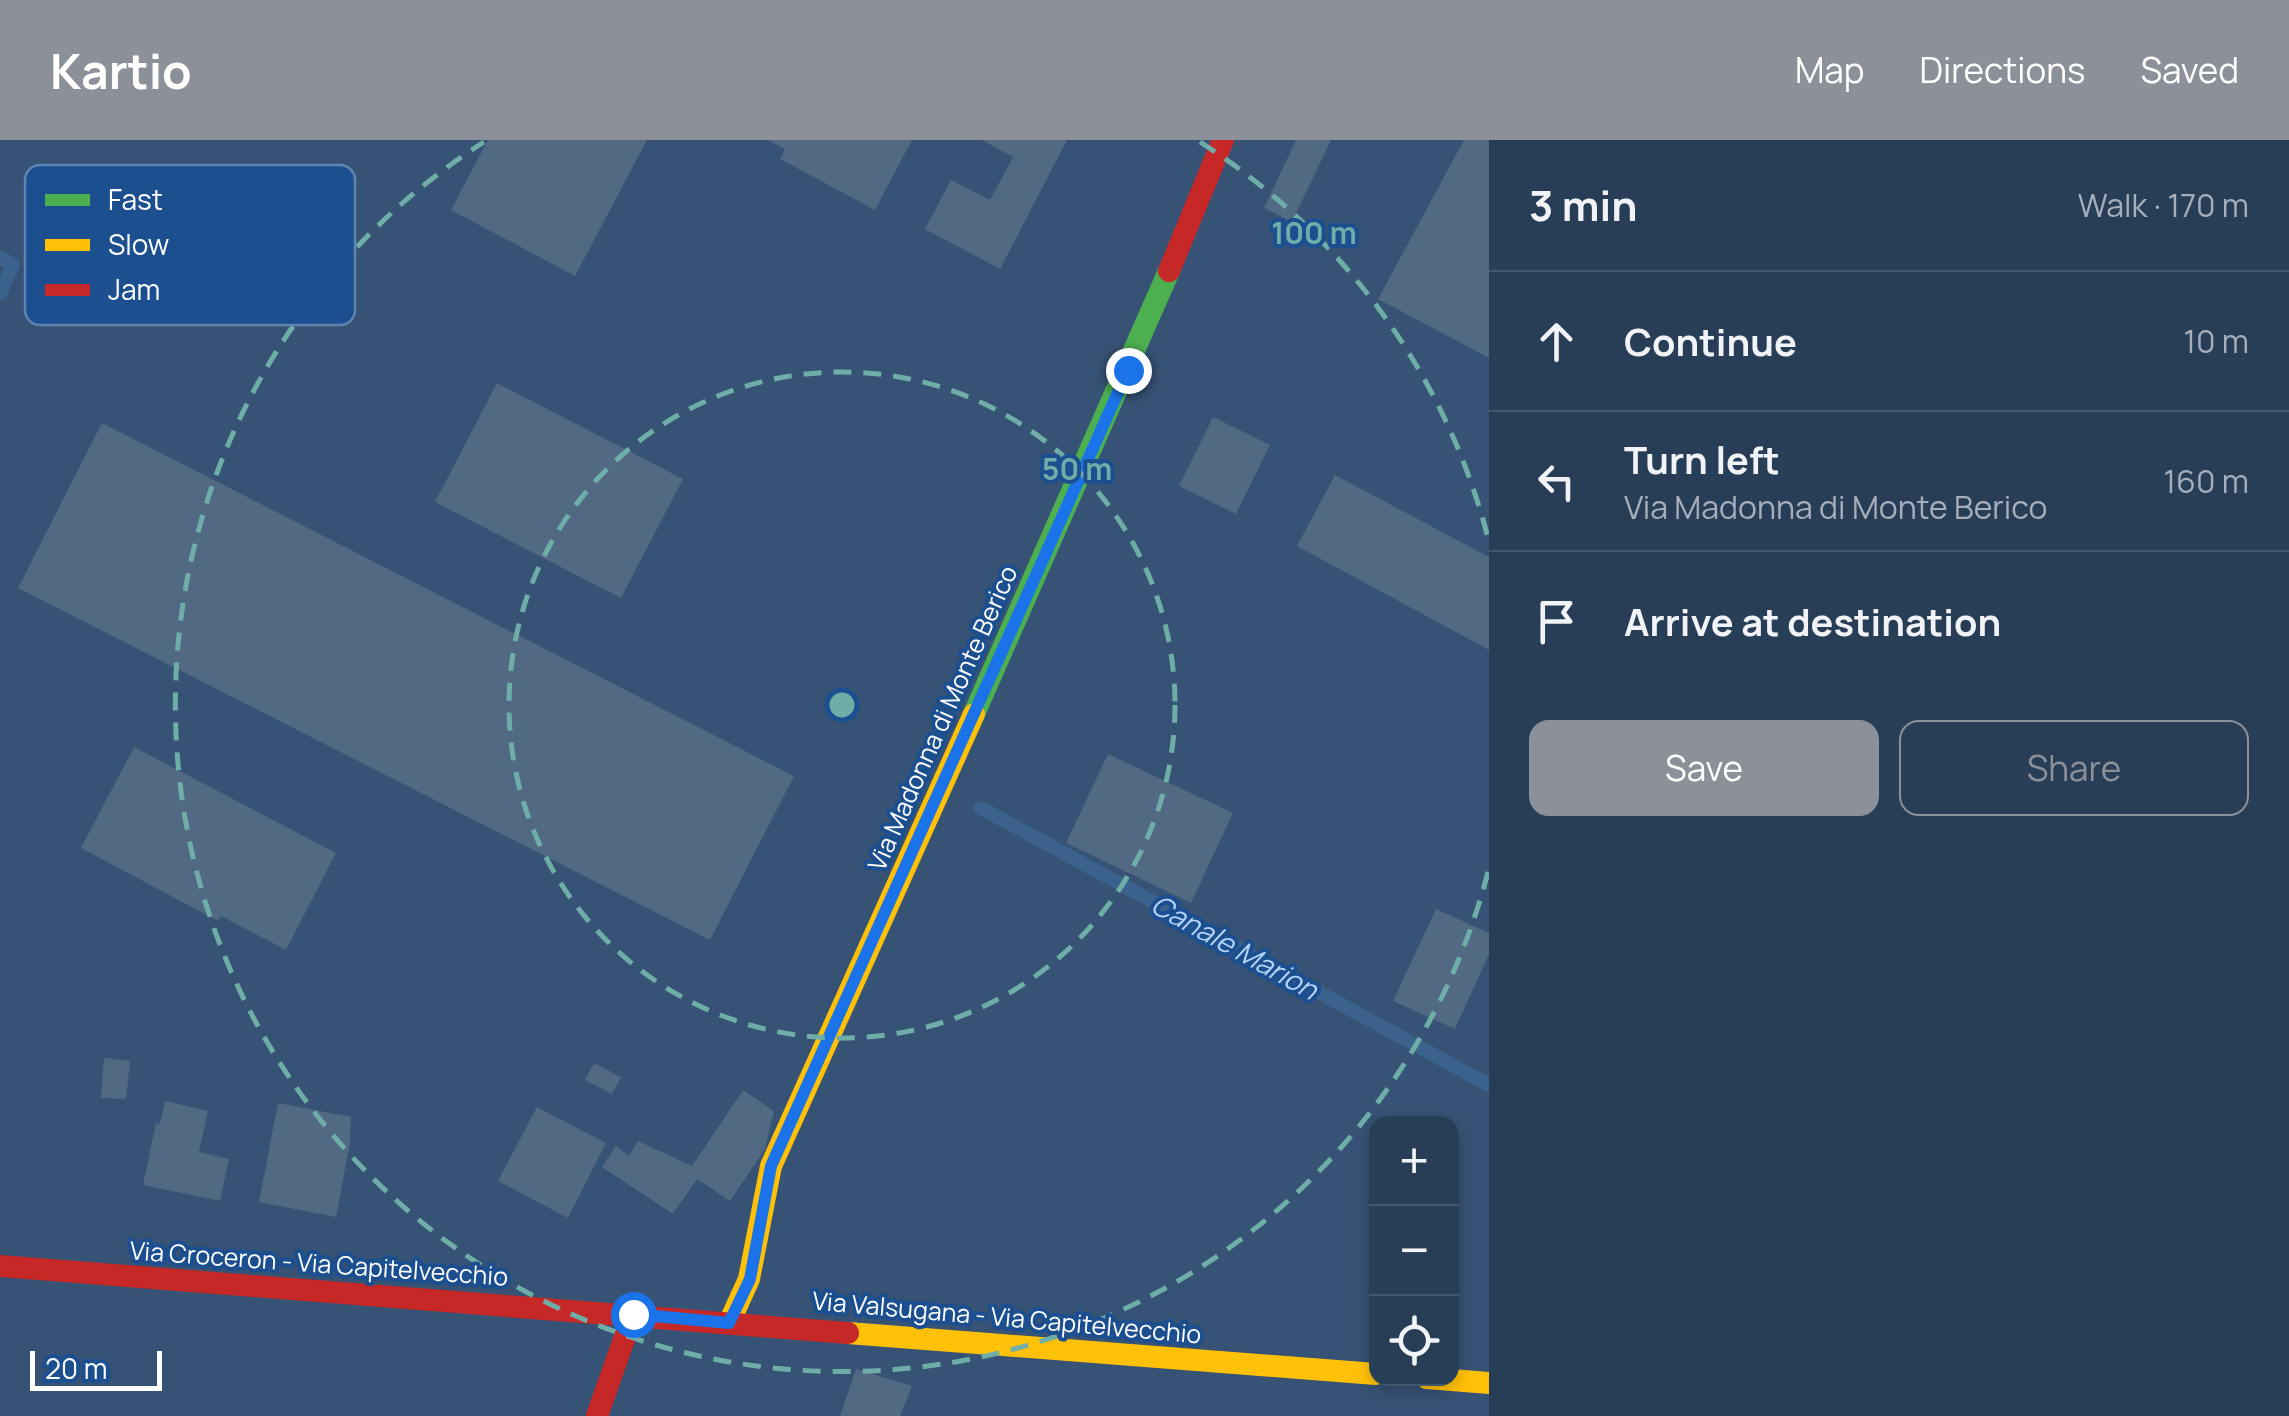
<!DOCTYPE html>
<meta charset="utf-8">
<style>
body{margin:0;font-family:Manrope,sans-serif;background:#344961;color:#f1f3f6}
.controls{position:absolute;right:30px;bottom:30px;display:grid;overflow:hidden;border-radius:20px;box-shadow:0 5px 15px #0003}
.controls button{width:90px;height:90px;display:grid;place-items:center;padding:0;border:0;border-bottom:2px solid #44576d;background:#283e57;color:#f1f3f6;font:50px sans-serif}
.scale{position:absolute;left:30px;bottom:25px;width:132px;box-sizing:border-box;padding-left:10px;border:5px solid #fff;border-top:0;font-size:28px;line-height:35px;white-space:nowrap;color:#fff;-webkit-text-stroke:8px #1b4f8f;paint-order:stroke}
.stop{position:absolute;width:30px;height:30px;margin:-22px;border:8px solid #1a73e8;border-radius:50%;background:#fff}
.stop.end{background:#1a73e8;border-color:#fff;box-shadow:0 2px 10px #0008}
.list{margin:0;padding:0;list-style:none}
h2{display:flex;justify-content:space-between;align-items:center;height:130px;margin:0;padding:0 40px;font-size:42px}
h2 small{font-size:32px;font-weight:400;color:#a5aeba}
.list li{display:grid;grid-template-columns:65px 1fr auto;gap:30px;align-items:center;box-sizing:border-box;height:140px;padding:0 40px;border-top:2px solid #44576d}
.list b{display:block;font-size:38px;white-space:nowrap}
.list p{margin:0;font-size:32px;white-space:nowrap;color:#a5aeba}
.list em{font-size:32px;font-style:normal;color:#a5aeba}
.actions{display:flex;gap:20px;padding:30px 40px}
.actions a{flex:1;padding:22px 0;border:2px solid #8c9099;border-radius:20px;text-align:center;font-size:35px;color:#8c9099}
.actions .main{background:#8c9099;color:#fff}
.icon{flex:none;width:55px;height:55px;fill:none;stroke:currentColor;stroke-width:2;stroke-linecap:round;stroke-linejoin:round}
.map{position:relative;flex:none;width:1489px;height:1276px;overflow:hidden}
header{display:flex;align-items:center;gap:60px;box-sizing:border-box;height:140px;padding:0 50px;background:#8c9099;color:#fff}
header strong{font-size:48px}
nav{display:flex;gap:55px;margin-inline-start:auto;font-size:35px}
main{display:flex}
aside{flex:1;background:#283e57}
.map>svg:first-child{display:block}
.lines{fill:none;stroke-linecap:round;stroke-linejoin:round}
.stream{stroke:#3b618d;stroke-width:14}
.building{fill:#526984}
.fast{stroke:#4caf50;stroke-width:22}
.slow{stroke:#ffc107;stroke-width:22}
.jam{stroke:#c62828;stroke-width:22}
.route{stroke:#1a73e8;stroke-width:12}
.ring{fill:none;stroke:#6fada8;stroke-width:5;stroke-dasharray:18 12}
.labels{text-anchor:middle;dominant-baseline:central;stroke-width:8;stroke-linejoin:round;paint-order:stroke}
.street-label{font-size:25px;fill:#fff;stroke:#1b4f8f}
.water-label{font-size:28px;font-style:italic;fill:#b5d3f5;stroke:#1b4f8f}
.key{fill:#1b4f8f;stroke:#5f84b1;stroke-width:2.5}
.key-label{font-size:28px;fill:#fff}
.centre{fill:#6fada8;stroke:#1b4f8f;stroke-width:5}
.ring-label{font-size:30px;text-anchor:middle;font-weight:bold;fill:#6fada8;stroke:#1b4f8f;stroke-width:8;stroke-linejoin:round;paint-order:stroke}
</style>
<header>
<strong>Kartio</strong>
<nav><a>Map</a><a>Directions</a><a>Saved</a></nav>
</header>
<main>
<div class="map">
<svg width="1489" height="1276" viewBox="0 0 1489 1276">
<rect width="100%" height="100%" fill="#365274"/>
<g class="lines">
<path class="stream" d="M0 117 13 125 0 153
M981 668 1489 945"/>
</g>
<path class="building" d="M488 0H647L575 136 451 70Z
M768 0H912L875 70 780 19 785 9Z
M982 0H1067L1000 129 925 89 951 40 990 60 1013 17Z
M1296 0H1331L1292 82 1264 68Z
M1464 0H1489V218L1378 159Z
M497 243 683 339 621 458 435 362Z
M1213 277 1270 305 1236 374 1179 346Z
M102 283 794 636 710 800 18 448Z
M1335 335 1489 417V510L1297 406Z
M134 607 336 713 286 810 221 776 218 781 81 708Z
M1108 614 1233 673 1191 763 1066 703Z
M1436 769 1489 793V814L1455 889 1393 861Z
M104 918 130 921 126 959 101 958Z
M594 923 621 937 612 954 585 940Z
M743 950 774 971 765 1009 730 1061 697 1039 673 1074 602 1027 616 1006 629 1016 638 1001 692 1026Z
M165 961 208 971 199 1012 229 1019 220 1061 143 1045 156 983 160 984Z
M278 963 351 977 350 1003 336 1077 259 1062Z
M537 967 606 1003 568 1078 498 1041Z
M856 1229 912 1246 900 1276H840Z"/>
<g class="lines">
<path class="fast" d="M974 574 1169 131"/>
<path class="slow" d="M729 1183 749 1139 771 1026 974 574
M848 1193 1376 1234
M1427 1238 1489 1243"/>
<path class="jam" d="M1169 131 1223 0
M0 1126 848 1193
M597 1276 633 1174"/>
</g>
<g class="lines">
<path class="route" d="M633 1174 729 1183 750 1139 771 1026 1128 230"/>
</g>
<g class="ring">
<circle cx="842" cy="565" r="333"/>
<path d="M1488 732A667 667 0 1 1 484 2M1200 2A667 667 0 0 1 1488 398"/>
</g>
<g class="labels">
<g class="street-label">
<text transform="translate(942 578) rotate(-66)">Via Madonna di Monte Berico</text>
<text transform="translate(319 1123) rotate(4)">Via Croceron - Via Capitelvecchio</text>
<text transform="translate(1007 1177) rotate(5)">Via Valsugana - Via Capitelvecchio</text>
</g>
<g class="water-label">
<text transform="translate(1235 806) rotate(29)">Canale Marion</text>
</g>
</g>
<rect x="25" y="25" width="330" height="160" rx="15" class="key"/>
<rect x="45" y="54" width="45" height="12" fill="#4caf50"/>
<rect x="45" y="99" width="45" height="12" fill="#ffc107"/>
<rect x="45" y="144" width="45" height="12" fill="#c62828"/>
<g class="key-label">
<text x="108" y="70">Fast</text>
<text x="108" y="115">Slow</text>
<text x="108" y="160">Jam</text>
</g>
<circle cx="842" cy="565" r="15" class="centre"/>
<g class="ring-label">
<text x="1314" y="104">100 m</text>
<text x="1077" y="340">50 m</text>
</g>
</svg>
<div class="controls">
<button>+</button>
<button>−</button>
<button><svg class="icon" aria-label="locate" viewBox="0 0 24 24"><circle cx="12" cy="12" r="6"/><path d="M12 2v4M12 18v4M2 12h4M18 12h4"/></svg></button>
</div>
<div class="scale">20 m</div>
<div class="stop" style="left:633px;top:1174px"></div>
<div class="stop end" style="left:1128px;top:230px"></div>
</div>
<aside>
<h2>3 min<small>Walk · 170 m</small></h2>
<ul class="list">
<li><svg class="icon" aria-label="ahead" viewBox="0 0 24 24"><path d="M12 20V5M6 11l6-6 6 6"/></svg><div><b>Continue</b></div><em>10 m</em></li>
<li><svg class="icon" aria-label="left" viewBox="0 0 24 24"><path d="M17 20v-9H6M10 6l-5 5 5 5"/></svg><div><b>Turn left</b><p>Via Madonna di Monte Berico</p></div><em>160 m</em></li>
<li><svg class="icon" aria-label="arrive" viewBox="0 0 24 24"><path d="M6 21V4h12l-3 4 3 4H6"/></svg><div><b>Arrive at destination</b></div></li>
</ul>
<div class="actions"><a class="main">Save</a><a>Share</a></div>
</aside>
</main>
